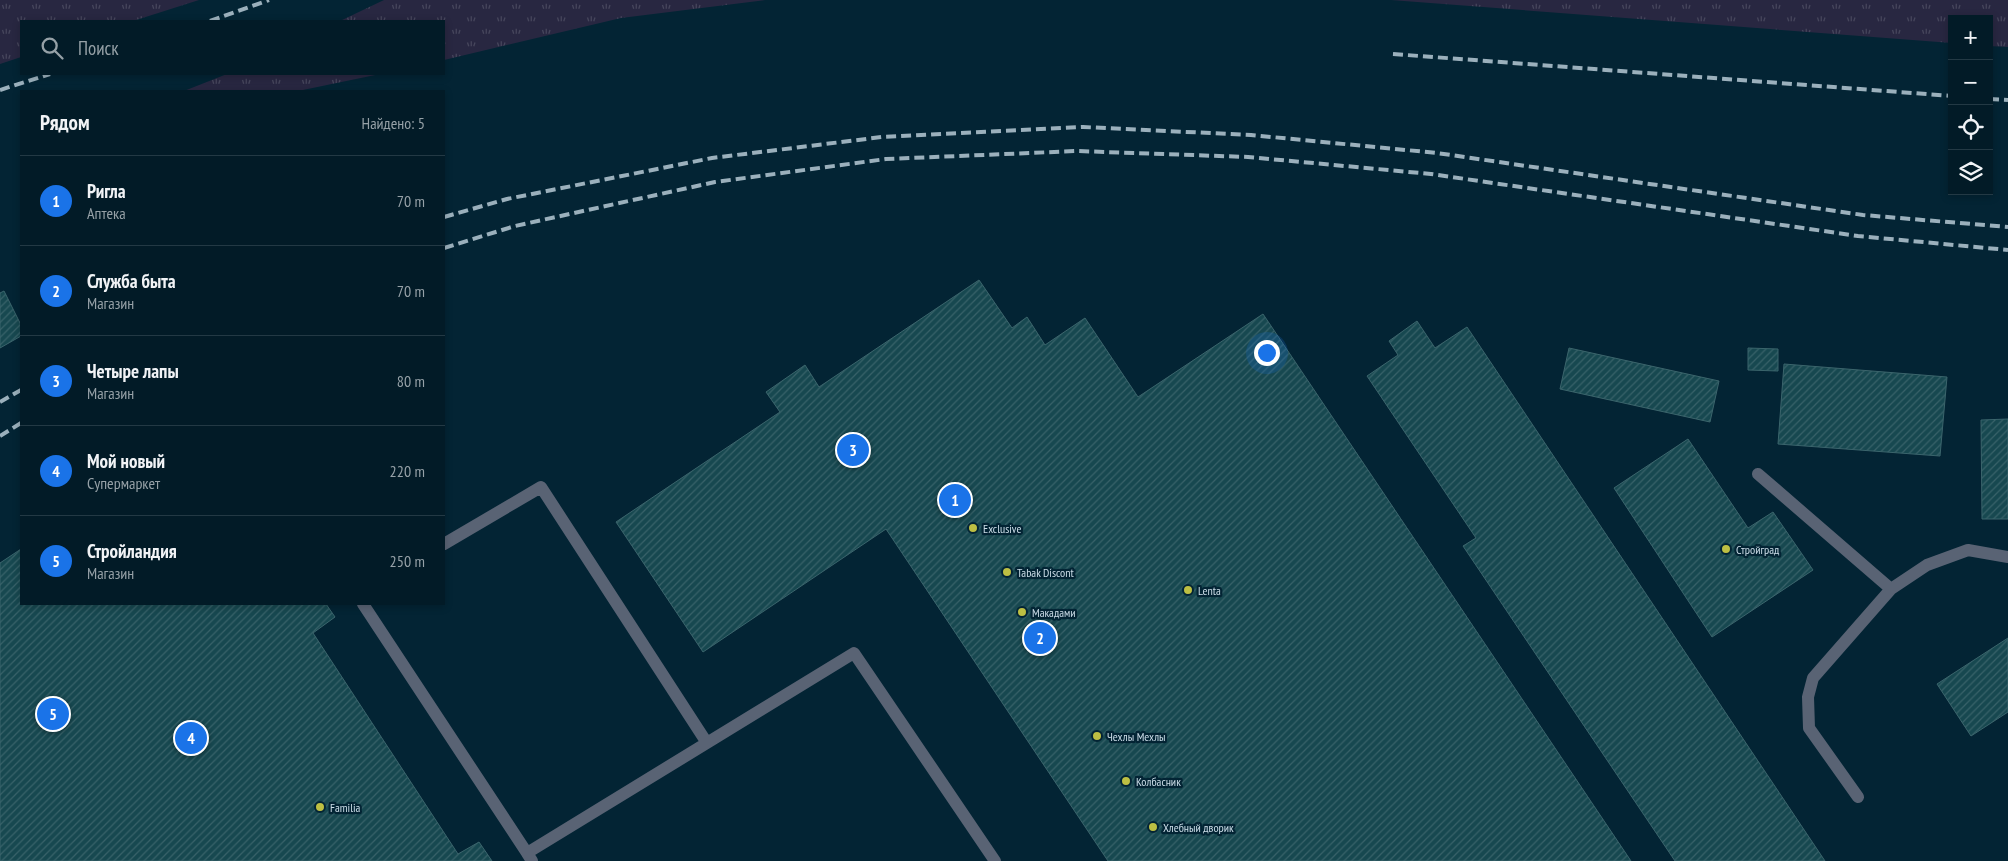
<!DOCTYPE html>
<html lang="ru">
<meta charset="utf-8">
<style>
body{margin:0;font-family:"PT Sans Narrow",sans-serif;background:#102833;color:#f1f3f6}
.controls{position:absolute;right:15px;top:15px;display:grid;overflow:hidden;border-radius:0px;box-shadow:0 2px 8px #0003}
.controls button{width:45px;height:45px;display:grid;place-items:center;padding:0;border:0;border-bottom:1px solid #233944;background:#021b27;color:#f1f3f6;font:25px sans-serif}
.you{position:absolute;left:1266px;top:352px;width:18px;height:18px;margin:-12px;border:4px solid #fff;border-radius:50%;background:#1a73e8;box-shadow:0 0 0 8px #1a73e833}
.badge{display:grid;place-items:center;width:32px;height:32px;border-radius:50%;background:#1a73e8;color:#fff;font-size:16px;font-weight:700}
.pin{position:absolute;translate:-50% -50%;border:2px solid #fff;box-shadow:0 1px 5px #0006}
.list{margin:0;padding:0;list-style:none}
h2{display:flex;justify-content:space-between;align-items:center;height:65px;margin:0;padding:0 20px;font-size:21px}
h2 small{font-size:16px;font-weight:400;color:#96a1a7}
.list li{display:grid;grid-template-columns:32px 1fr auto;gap:15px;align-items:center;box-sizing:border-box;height:90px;padding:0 20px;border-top:1px solid #233944}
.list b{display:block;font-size:19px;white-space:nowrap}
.list p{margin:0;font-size:16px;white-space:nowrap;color:#96a1a7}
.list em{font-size:16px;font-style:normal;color:#96a1a7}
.icon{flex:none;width:28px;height:28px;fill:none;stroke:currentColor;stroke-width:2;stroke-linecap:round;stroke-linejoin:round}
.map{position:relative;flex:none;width:2008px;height:861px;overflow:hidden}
.search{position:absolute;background:#021b27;box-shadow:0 2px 8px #0003;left:20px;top:20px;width:425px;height:55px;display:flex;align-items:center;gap:12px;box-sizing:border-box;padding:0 18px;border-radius:0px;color:#96a1a7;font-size:19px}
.panel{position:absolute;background:#021b27;box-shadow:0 2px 8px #0003;left:20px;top:90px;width:425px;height:515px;border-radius:0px}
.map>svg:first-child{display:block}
.grass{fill:url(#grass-tufts)}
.building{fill:url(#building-hatch);stroke:#3b656c}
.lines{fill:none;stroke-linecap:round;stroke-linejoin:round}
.lane{stroke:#596374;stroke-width:12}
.rail{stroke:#9bb0bc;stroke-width:4;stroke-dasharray:10 5;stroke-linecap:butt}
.poi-dot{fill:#bdbf43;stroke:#032434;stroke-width:2}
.labels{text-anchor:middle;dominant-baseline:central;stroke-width:4.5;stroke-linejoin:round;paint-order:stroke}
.poi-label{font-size:12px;fill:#ccdde8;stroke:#032434;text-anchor:start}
</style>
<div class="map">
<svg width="2008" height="861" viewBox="0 0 2008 861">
<defs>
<pattern id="grass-tufts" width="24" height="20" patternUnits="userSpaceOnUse" patternTransform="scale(1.25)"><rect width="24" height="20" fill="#282741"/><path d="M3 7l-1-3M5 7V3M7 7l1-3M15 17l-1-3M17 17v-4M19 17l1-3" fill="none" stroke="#46465c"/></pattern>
<pattern id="building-hatch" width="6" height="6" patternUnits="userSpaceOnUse" patternTransform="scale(1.25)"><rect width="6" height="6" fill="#174850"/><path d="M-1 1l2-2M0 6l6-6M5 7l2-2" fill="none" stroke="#386269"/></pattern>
</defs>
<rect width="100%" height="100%" fill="#032434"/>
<path class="grass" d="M0 0H199L133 21H21V57L0 64Z
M384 0H765L621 18 444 60V21H340Z
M1391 0H2008V47L1989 46V19H1952V43Z
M227 74H380L298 91H184Z"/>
<path class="building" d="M979 280 1012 328 1027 317 1045 345 1085 318 1138 397 1263 314 1631 861H1108L886 529 703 652 616 522 780 412 766 392 805 365 819 387Z
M4 291 21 325V336L0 348V293Z
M1417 321 1435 348 1467 327 1825 861H1675L1463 546 1476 538 1367 376 1398 355 1389 341Z
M1569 348 1719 381 1710 422 1560 389Z
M1748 348 1778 349V371L1748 370Z
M1784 364 1947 377 1940 456 1778 444Z
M2008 419V519H1982L1981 420Z
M1688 439 1748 528 1773 512 1813 570 1712 637 1614 488Z
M21 549V604H326L335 617 313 633 458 854 479 842 492 861H0V563Z
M2008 638V712L1971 736 1937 684Z"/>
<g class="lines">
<path class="lane" d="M1758 474 1891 589 1927 565 1968 550 2008 557
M444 544 541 487 707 743
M363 604 527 853
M1858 797 1809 728 1808 697 1813 678 1891 589
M532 861 527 853 854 653 995 861"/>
<path class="rail" d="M210 21 269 0
M1393 54 1952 96
M0 90 50 74
M1989 99 2008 100
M444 217 507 199 712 158 882 137 1083 127 1251 135 1437 153 1863 215 2008 227
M444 248 515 226 715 182 886 159 1077 151 1248 157 1431 174 1858 236 2008 250
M0 402 21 390
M0 436 21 423"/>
</g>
<g class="poi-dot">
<circle cx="973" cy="528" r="5"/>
<circle cx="1726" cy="549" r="5"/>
<circle cx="1007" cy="572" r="5"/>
<circle cx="1188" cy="590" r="5"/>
<circle cx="1022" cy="612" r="5"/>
<circle cx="1097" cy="736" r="5"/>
<circle cx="1126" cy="781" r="5"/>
<circle cx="320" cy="807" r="5"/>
<circle cx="1153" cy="827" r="5"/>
</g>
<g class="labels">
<g class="poi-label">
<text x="983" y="528">Exclusive</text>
<text x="1736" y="549">Стройград</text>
<text x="1017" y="572">Tabak Discont</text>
<text x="1198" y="590">Lenta</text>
<text x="1032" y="612">Макадами</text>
<text x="1107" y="736">Чехлы Мехлы</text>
<text x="1136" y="781">Колбасник</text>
<text x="330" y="807">Familia</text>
<text x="1163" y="827">Хлебный дворик</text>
</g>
</g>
</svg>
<div class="controls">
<button>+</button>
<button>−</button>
<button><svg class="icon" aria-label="locate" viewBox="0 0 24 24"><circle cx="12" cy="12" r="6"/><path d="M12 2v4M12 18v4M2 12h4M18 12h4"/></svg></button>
<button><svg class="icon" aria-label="layers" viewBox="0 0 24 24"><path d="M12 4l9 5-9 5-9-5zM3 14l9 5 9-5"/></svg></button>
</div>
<div class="you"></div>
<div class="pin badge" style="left:955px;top:500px">1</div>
<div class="pin badge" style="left:1040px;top:638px">2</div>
<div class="pin badge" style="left:853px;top:450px">3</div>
<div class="pin badge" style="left:191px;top:738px">4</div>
<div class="pin badge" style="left:53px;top:714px">5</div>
<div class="search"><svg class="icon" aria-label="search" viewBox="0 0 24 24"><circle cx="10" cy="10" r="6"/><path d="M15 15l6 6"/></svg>Поиск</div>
<section class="panel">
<h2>Рядом<small>Найдено: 5</small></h2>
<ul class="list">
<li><span class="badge">1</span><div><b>Ригла</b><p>Аптека</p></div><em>70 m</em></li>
<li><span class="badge">2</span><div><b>Служба быта</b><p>Магазин</p></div><em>70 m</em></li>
<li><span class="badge">3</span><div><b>Четыре лапы</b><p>Магазин</p></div><em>80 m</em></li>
<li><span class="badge">4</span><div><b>Мой новый</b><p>Супермаркет</p></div><em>220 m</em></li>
<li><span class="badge">5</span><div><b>Стройландия</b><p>Магазин</p></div><em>250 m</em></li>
</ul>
</section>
</div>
